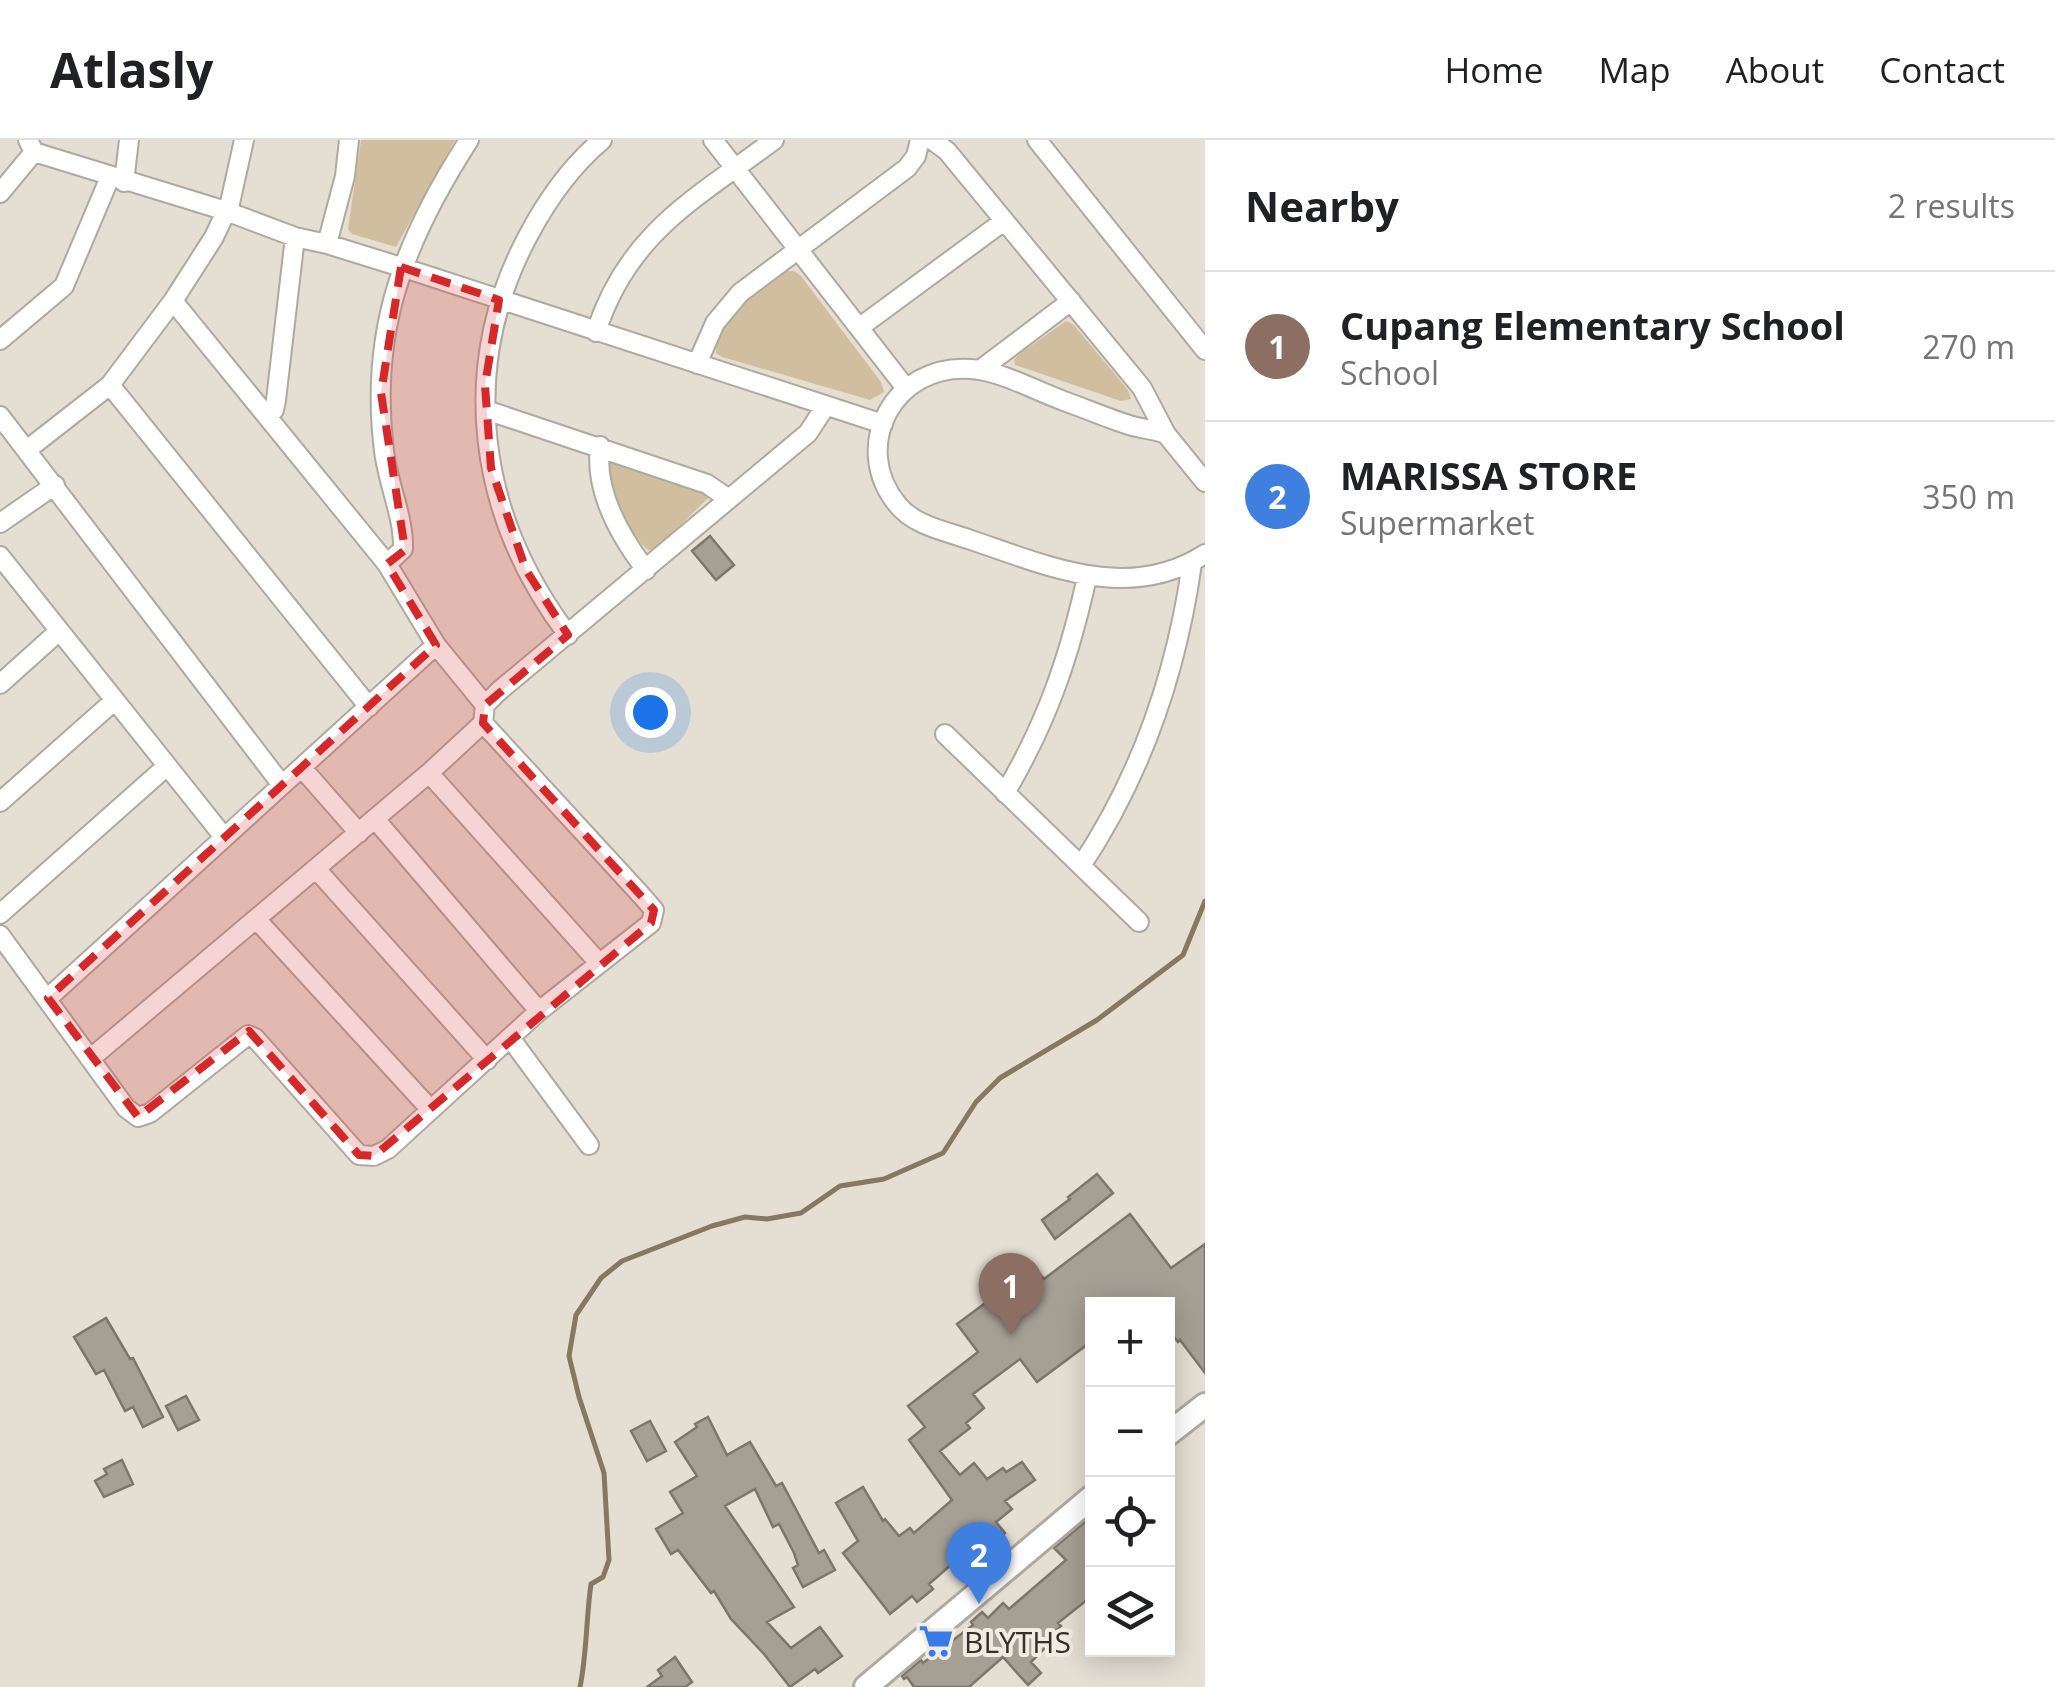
<!DOCTYPE html>
<meta charset="utf-8">
<style>
body{margin:0;font-family:"Open Sans",sans-serif;background:#f6f6f6;color:#202124}
.controls{position:absolute;right:30px;bottom:30px;display:grid;overflow:hidden;border-radius:0px;box-shadow:0 5px 25px #0003}
.controls button{width:90px;height:90px;display:grid;place-items:center;padding:0;border:0;border-bottom:2px solid #e0e0e0;background:#fff;color:#202124;font:50px sans-serif}
.you{position:absolute;left:650px;top:572px;width:35px;height:35px;margin:-25px;border:8px solid #fff;border-radius:50%;background:#1a73e8;box-shadow:0 0 0 15px #1a73e833}
.badge{display:grid;place-items:center;width:65px;height:65px;border-radius:50%;background:#2563eb;color:#fff;font-size:32px;font-weight:700}
.pin{position:absolute;translate:-50% -82px;filter:drop-shadow(0 2px 5px #0008)}
.pin::after{content:'';position:absolute;top:52px;width:35px;height:30px;background:inherit;clip-path:polygon(0 0,100% 0,50% 100%)}
.list{margin:0;padding:0;list-style:none}
h2{display:flex;justify-content:space-between;align-items:center;height:130px;margin:0;padding:0 40px;font-size:42px}
h2 small{font-size:32px;font-weight:400;color:#757577}
.list li{display:grid;grid-template-columns:65px 1fr auto;gap:30px;align-items:center;box-sizing:border-box;height:150px;padding:0 40px;border-top:2px solid #e0e0e0}
.list b{display:block;font-size:38px;white-space:nowrap}
.list p{margin:0;font-size:32px;white-space:nowrap;color:#757577}
.list em{font-size:32px;font-style:normal;color:#757577}
.icon{flex:none;width:55px;height:55px;fill:none;stroke:currentColor;stroke-width:2;stroke-linecap:round;stroke-linejoin:round}
.map{position:relative;flex:none;width:1205px;height:1547px;overflow:hidden}
header{display:flex;align-items:center;gap:60px;box-sizing:border-box;height:140px;padding:0 50px;background:#fff;border-bottom:2px solid #e0e0e0}
header strong{font-size:48px}
nav{display:flex;gap:55px;margin-inline-start:auto;font-size:35px}
main{display:flex}
aside{flex:1;background:#fff}
.map>svg:first-child{display:block}
.green{fill:#d1be9f}
.lines{fill:none;stroke-linecap:round;stroke-linejoin:round}
.stream{stroke:#877860;stroke-width:5}
.building{fill:#a59f94;stroke:#7c766c;stroke-width:2.5}
.minor-casing{stroke:#afa99e;stroke-width:22}
.major-casing{stroke:#afa99e;stroke-width:28}
.minor{stroke:#fff;stroke-width:18}
.major{stroke:#fff;stroke-width:22}
.marked{fill:#d62828;fill-opacity:0.2;stroke:#d62828;stroke-width:8;stroke-dasharray:20 12;stroke-linejoin:round}
.labels{text-anchor:middle;dominant-baseline:central;stroke-width:8;stroke-linejoin:round;paint-order:stroke}
.poi-label{font-size:30px;fill:#33312c;stroke:#f2ebe0;text-anchor:start}
</style>
<header>
<strong>Atlasly</strong>
<nav><a>Home</a><a>Map</a><a>About</a><a>Contact</a></nav>
</header>
<main>
<div class="map">
<svg width="1205" height="1547" viewBox="0 0 1205 1547">
<rect width="100%" height="100%" fill="#e4ded3"/>
<path class="green" d="M361 0H455L396 107 352 94 348 89Z
M784 131H794L801 136 881 242 884 252 870 260 722 217 716 213C713 179 759 148 784 131Z
M1066 181 1073 184 1128 250 1131 259 1121 261 1015 225 1014 220 1019 214Z
M613 320 707 353 708 358 657 408 648 410C627 392 610 352 608 324Z"/>
<g class="lines">
<path class="stream" d="M580 1547C587 1513 586 1479 591 1444L603 1437 609 1420 604 1333 579 1257 569 1216 576 1175 601 1138 622 1121 712 1086 745 1077 767 1079 801 1073 840 1046 884 1039 943 1013 976 962 1000 938 1097 880 1183 815 1205 761"/>
</g>
<path class="building" d="M710 396 734 425 716 440 692 411Z
M1097 1034 1113 1053 1055 1099 1042 1080 1070 1059 1068 1057Z
M1130 1074 1171 1128 1205 1104V1233L1180 1200 1178 1202 1168 1190V1164H1092V1201L1037 1242 1020 1219 973 1254 984 1268 966 1283 970 1288 940 1311 960 1335 974 1323 987 1339 1003 1328 1006 1332 1022 1322 1035 1340 1005 1361 1012 1369 996 1382 1005 1393 990 1406 983 1397 929 1444 933 1449 917 1462 912 1456 890 1474 843 1413 858 1401 836 1363 863 1347 883 1381 885 1379 899 1396 910 1388 914 1393 952 1360 909 1300 925 1287 908 1266 978 1212 957 1184 1034 1127 1044 1139Z
M106 1178 130 1219 133 1218 163 1277 143 1287 133 1267 125 1271 104 1230 96 1234 74 1197Z
M186 1256 199 1280 178 1290 166 1266Z
M708 1277 727 1315 750 1302 776 1346 782 1343 819 1413 824 1410 835 1430 803 1447 793 1428 798 1425 794 1413 779 1384 773 1387 755 1349 725 1366 794 1467 767 1482 791 1508 820 1487 842 1516 818 1533 815 1529 790 1547 764 1514 731 1479 714 1451 711 1453 678 1410 671 1414 656 1389 683 1373 670 1352 697 1336 675 1302 697 1287 695 1284Z
M650 1281 666 1311 647 1321 631 1291Z
M122 1320 133 1344 104 1357 95 1341 107 1334 104 1329Z
M1092 1376V1456L1058 1483 1061 1486 1043 1503 1046 1507 1031 1522 1041 1533 1028 1545 1003 1517 969 1547H914L907 1537 904 1539 902 1536 921 1520 923 1523 973 1485 971 1482 982 1472 988 1478 1003 1463 1009 1469 1066 1420 1054 1408Z
M675 1517 692 1542 685 1547H647L662 1536 658 1530Z"/>
<g class="lines">
<g class="minor-casing">
<path id="minor" d="M28 0 34 12 226 71 295 97 327 104 401 127 883 284
M713 0 905 247
M932 0 947 11 1142 248 1166 294 1205 342
M1037 0 1205 210
M124 42 129 0
M0 53 34 12
M327 104 345 36 349 0
M173 161 387 424 436 505 485 565
M860 187 1004 81
M596 192C628 92 697 58 774 0
M0 200 64 146 110 37
M697 224 715 183 740 153 907 28 916 16 920 0
M980 230 1071 161
M110 245 369 567
M486 270 707 344 729 359
M0 276 282 645
M268 276 274 270 276 260 295 97
M1166 294C1154 289 1141 289 1129 285 1107 278 1086 269 1064 261 1036 251 1001 231 971 229 894 223 850 306 897 364 914 386 946 391 971 400 1048 426 1129 463 1205 414
M600 306C594 350 620 396 646 430
M28 309 110 245 173 161 214 97 230 63 244 0
M0 383 55 345
M0 416 224 697
M387 424 403 409C404 377 388 344 384 311 369 190 404 101 469 0
M568 495C478 376 457 229 528 96 547 60 571 26 602 0
M0 544 58 492
M945 594 1139 782
M302 628 359 693
M429 633 599 823
M1005 653C1047 582 1069 518 1087 437
M0 662 114 561
M375 679 539 871
M1081 726C1142 634 1177 531 1192 423
M317 730 487 920
M0 774 167 626
M257 780 431 970
M0 795 126 968 138 977 150 973 248 895 255 898 359 1015 374 1016 388 1009 539 871 651 783 654 770 642 756 483 583
M48 858 436 505
M511 899 589 1005
M91 918 429 633 483 583 485 565 499 551 808 293 825 267"/>
</g>
<g class="major-casing">
<path id="major" d="M1168 1294 1205 1265
M866 1547 1092 1357"/>
</g>
<use href="#minor" class="minor"/>
<use href="#major" class="major"/>
</g>
<path class="marked" d="M401 127 499 160 485 245 491 328 526 430 568 495 485 565 483 583 654 770 651 783 374 1016 359 1015 249 891 138 977 48 858 436 505 387 424 405 410 381 253Z"/>
<defs>
<g id="supermarket-bare" transform="scale(2.7)"><path d="M-6-5.5h2.5l.6 2H6L4.5 2H-2.5L-4.4-4H-6ZM-1.5 3.2a1.3 1.3 0 1 0 .1 0ZM3 3.2a1.3 1.3 0 1 0 .1 0Z" fill="#387ae8" stroke="#f2ebe0" stroke-width="2.5" paint-order="stroke"/></g>
</defs>
<g fill-rule="evenodd">
<use href="#supermarket-bare" x="936" y="1501"/>
</g>
<g class="labels">
<g class="poi-label">
<text x="964" y="1501">BLYTHS</text>
</g>
</g>
</svg>
<div class="controls">
<button>+</button>
<button>−</button>
<button><svg class="icon" aria-label="locate" viewBox="0 0 24 24"><circle cx="12" cy="12" r="6"/><path d="M12 2v4M12 18v4M2 12h4M18 12h4"/></svg></button>
<button><svg class="icon" aria-label="layers" viewBox="0 0 24 24"><path d="M12 4l9 5-9 5-9-5zM3 14l9 5 9-5"/></svg></button>
</div>
<div class="you"></div>
<div class="pin badge" style="left:1011px;top:1195px;background:#8d6e63">1</div>
<div class="pin badge" style="left:979px;top:1464px;background:#3f7fe0">2</div>
</div>
<aside>
<h2>Nearby<small>2 results</small></h2>
<ul class="list">
<li><span class="badge" style="background:#8d6e63">1</span><div><b>Cupang Elementary School</b><p>School</p></div><em>270 m</em></li>
<li><span class="badge" style="background:#3f7fe0">2</span><div><b>MARISSA STORE</b><p>Supermarket</p></div><em>350 m</em></li>
</ul>
</aside>
</main>
